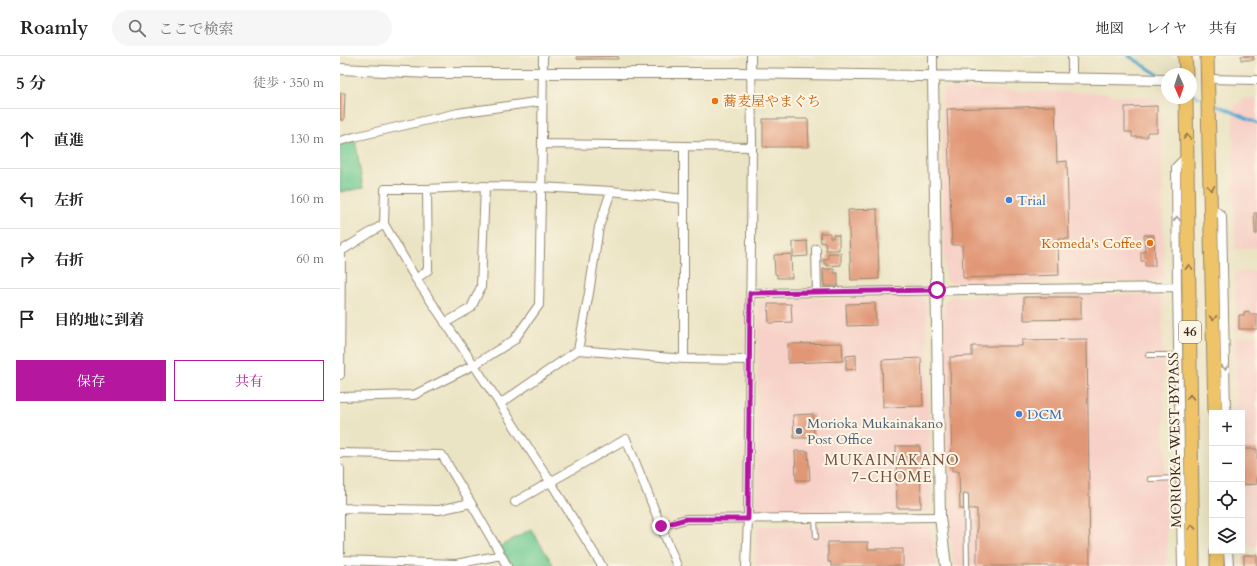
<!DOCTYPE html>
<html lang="ja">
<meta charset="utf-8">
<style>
body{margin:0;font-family:Cardo,"Noto Serif JP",serif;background:#f6f6f6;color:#222}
.controls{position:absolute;right:12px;bottom:12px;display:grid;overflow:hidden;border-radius:0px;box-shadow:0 4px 16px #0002}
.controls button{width:36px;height:36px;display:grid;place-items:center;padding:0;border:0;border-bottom:1px solid #e0e0e0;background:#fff;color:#222;font:20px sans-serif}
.compass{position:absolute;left:821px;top:12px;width:36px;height:36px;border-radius:50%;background:#fff;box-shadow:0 4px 16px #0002;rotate:177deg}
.stop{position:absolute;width:12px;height:12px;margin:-9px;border:3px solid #b5179e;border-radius:50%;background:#fff}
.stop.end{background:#b5179e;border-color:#fff;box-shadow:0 1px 4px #0008}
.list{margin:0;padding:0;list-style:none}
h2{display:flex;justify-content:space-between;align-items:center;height:52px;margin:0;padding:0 16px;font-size:17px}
h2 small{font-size:13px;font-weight:400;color:#767676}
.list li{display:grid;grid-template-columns:26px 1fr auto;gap:12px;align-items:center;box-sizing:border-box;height:60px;padding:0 16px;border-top:1px solid #e0e0e0}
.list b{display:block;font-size:15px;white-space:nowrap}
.list em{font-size:13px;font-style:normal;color:#767676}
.actions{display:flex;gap:8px;padding:12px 16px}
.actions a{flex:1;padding:9px 0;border:1px solid #b5179e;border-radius:0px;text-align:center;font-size:14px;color:#b5179e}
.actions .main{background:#b5179e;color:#fff}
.icon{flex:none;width:22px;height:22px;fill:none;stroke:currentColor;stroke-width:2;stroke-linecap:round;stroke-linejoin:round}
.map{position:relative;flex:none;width:917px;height:510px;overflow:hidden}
header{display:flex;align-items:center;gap:24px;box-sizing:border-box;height:56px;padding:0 20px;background:#fff;border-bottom:1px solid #e0e0e0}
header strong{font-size:19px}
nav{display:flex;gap:22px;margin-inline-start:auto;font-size:14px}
.search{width:280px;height:36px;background:#f6f6f6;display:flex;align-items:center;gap:10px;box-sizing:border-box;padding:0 14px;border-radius:22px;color:#767676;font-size:15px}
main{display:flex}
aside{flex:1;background:#fff}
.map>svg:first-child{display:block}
.built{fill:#f7d1c7}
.green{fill:#71ca91;stroke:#567a58}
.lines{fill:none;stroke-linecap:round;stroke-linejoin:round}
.stream{stroke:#54a7cf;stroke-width:3}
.building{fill:#e19776}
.service-casing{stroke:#938771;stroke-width:6}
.minor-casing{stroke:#938771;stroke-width:10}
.tertiary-casing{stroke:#938771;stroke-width:12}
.trunk-casing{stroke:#938771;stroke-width:15}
.service{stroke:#fff;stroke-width:4}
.minor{stroke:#fff;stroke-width:8}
.tertiary{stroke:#fff;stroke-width:10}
.trunk{stroke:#efc469;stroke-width:13}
.oneway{stroke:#8c6f40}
.oneway2{stroke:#a79f9a}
.route{stroke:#b5179e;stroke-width:5}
.food-dot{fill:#e8710a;stroke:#fcf5e5;stroke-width:1.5}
.shop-dot{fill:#3f7fe0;stroke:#fcf5e5;stroke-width:1.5}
.service-dot{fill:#5c6f8a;stroke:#fcf5e5;stroke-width:1.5}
.labels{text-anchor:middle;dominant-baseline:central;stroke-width:4;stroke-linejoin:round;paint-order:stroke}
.shield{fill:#fcf5e5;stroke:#75675a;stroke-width:1}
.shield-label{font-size:13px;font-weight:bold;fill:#3b2a1e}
.food-label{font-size:14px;fill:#c56008;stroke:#fcf5e5;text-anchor:start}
.shop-label{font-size:14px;fill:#366cbe;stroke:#fcf5e5;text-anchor:start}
.service-label{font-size:14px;fill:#4e5e75;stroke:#fcf5e5;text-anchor:start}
.street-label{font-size:14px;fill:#3b2a1e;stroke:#fcf5e5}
.neighbourhood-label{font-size:15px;letter-spacing:1px;fill:#75503d;stroke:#fcf5e5}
</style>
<header>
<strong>Roamly</strong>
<div class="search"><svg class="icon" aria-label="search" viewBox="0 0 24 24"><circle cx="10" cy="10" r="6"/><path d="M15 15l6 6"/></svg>ここで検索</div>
<nav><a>地図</a><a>レイヤ</a><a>共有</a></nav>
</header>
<main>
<aside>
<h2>5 分<small>徒歩 · 350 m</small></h2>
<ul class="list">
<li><svg class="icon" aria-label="ahead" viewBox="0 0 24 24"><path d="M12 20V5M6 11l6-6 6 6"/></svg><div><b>直進</b></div><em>130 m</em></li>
<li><svg class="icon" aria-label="left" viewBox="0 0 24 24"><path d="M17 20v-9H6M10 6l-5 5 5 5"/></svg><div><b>左折</b></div><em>160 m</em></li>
<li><svg class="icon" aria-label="right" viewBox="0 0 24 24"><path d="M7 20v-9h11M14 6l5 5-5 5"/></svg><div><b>右折</b></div><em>60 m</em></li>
<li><svg class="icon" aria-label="arrive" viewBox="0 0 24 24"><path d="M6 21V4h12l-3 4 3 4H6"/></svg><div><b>目的地に到着</b></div></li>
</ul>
<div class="actions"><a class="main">保存</a><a>共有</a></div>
</aside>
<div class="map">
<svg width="917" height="510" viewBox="0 0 917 510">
<rect width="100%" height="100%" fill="#fcf5e5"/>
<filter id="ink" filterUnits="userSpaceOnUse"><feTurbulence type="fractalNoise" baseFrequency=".025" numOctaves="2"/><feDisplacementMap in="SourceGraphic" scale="8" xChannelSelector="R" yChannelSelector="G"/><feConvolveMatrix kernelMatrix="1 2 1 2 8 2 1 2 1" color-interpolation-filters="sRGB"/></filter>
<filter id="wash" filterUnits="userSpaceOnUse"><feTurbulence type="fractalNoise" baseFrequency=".012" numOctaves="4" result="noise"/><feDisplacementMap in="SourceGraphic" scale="16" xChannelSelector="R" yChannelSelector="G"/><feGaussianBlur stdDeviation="0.9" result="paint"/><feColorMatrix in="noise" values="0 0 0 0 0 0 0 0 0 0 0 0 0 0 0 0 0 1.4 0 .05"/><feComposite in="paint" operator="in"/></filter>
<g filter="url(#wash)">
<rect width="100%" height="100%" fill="#ebe4c4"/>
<path class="built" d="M605 33 767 37 773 40 811 41 821 49 824 220 819 225 611 227 605 223 602 37Z
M903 42 917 43V192L895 193 893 53Z
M917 215V275H896L895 216Z
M814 238 822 244 827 510H614L608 458 604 246 610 241Z
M581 241 586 246 591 448 586 456 422 458 416 452 418 247 423 244Z
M895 280H917V490H902V357H896Z
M585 469 591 474 596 510H416V475L420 470Z"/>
<path class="green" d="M15 83 23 132 0 136V88Z
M191 473 214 510H167L157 492Z"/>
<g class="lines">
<path class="stream" d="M789 0 822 21
M853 38 859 41
M877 49 917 67"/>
</g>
<g id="blocks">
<path class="building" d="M237 0H278V3H237Z
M901 0H913L914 4H901Z
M0 37H5L4 64H0Z
M715 50 717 106 727 105 729 183H718L719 219 623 222 622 189H612L607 53Z
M817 50V76H807V81H792V76H785V51Z
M423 63H468L469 91H423Z
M537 153 539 223 511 224 508 154Z
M914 157H917V178H915Z
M480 177H490V182H493V179H499V194H486L485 186 481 187Z
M804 179H814L815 210H805V205H801V196H805Z
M467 185 468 200 453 201V186Z
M488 197H501V209L487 210V208H484V203H488Z
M451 198 452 222H437V218H435L434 199Z
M483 213H494V217H498V230H484Z
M684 241H741V263L684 264Z
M535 247 536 269 507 270 506 248Z
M428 248H451L452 266 429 267Z
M909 255V258H917V273H899V259H904V256Z
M747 283 750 510H637V453H620L619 415H612L610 301 632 300V290H682V284Z
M502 287 503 305 448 307V288Z
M516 299V313L506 314V300Z
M581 302 583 350 543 351 542 304Z
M473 358 474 382H454L453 359Z
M556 390H580L581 452H557Z
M902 393H917V428L902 429Z
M455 395H468L470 424H456Z
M488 486H528V493H563V510H491V506H488Z
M904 499H917V510H904Z"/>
</g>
</g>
<g filter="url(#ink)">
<use href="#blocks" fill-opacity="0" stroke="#938771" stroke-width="1"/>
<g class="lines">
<g class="service-casing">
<path id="service" d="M808 299H838
M810 423 840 422
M626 440 627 510
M475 462 476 481"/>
</g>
<g class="minor-casing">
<path id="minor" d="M203 0 202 88 344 90
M732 0V22
M593 20V0
M868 23 917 24
M0 85 14 81 118 57 203 45
M202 88 199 249 174 284 134 309 76 223 44 168 45 133H87L145 130 200 131 271 135 344 143
M871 151 882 160 886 357
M476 193 477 236
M76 223 88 214 87 133
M410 237 837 231
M105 267 131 252 141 231 145 130
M238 294 249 237 259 171 271 135
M344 303V90L412 91
M0 319 1 195 44 168
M0 341 74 339 134 309 160 348
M0 397 102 399 131 447
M0 413V510
M175 446 286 383 337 510
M0 452 99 454 131 447 161 499
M321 470 346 463 600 461
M888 495 889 510
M1 504 116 508 161 499 167 510
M262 510 210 425 160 348 238 294 344 303 409 304
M406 510 408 463 412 91 411 0
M842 510 837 231 836 111 847 100"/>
</g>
<g class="tertiary-casing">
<path id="tertiary" d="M0 13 90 17H398L827 24
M593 20 600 461 606 510"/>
</g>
<g class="trunk-casing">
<path id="trunk" d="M845 0 846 18
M867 0 875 357
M846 42 853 510
M877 495V510"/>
</g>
<use href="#service" class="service"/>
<use href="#minor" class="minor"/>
<use href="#tertiary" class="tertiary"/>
<use href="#trunk" class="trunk"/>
</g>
<defs><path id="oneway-chevron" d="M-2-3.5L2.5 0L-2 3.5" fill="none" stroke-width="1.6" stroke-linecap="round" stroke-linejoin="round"/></defs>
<g class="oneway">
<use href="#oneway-chevron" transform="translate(847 81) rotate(-91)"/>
<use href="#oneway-chevron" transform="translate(871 132) rotate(88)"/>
<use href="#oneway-chevron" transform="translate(849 211) rotate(-91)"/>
<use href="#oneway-chevron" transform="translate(873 262) rotate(89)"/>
<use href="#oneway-chevron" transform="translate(850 341) rotate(-91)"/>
<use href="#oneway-chevron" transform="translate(852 471) rotate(-91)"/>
</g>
<g class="oneway2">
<use href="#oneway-chevron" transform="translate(837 163) rotate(-90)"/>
<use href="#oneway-chevron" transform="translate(885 311) rotate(89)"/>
</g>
</g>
<g class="lines" filter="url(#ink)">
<path class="route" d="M321 470 346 463H408L410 237 597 234"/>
</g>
<g class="food-dot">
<circle cx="375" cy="45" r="4"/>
<circle cx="810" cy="187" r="4"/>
</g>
<g class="shop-dot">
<circle cx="669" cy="144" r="4"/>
<circle cx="679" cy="358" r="4"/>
</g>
<circle class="service-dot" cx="459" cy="375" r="4"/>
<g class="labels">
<rect class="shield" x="839" y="265" width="22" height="22" rx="3"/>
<g class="shield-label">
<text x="850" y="276">46</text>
</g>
<g class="food-label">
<text x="383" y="45">蕎麦屋やまぐち</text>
<text x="802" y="187" text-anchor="end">Komeda's Coffee</text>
</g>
<g class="shop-label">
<text x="677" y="144">Trial</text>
<text x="687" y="358">DCM</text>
</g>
<g class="service-label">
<text x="467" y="367">Morioka Mukainakano<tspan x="467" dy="16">Post Office</tspan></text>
</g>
<g class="street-label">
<text transform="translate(835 384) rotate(-91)">MORIOKA-WEST BYPASS</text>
</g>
<g class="neighbourhood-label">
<text x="552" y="404">MUKAINAKANO<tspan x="552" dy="17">7-CHOME</tspan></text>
</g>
</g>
</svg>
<div class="controls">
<button>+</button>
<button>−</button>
<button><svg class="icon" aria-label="locate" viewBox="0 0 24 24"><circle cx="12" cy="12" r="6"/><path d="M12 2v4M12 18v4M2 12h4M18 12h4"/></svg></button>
<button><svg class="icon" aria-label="layers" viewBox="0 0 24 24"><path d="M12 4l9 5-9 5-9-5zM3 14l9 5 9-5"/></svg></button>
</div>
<svg class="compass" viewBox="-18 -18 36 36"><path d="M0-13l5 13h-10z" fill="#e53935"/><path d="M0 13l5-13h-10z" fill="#767676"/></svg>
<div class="stop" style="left:597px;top:234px"></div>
<div class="stop end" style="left:321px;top:470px"></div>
</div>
</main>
